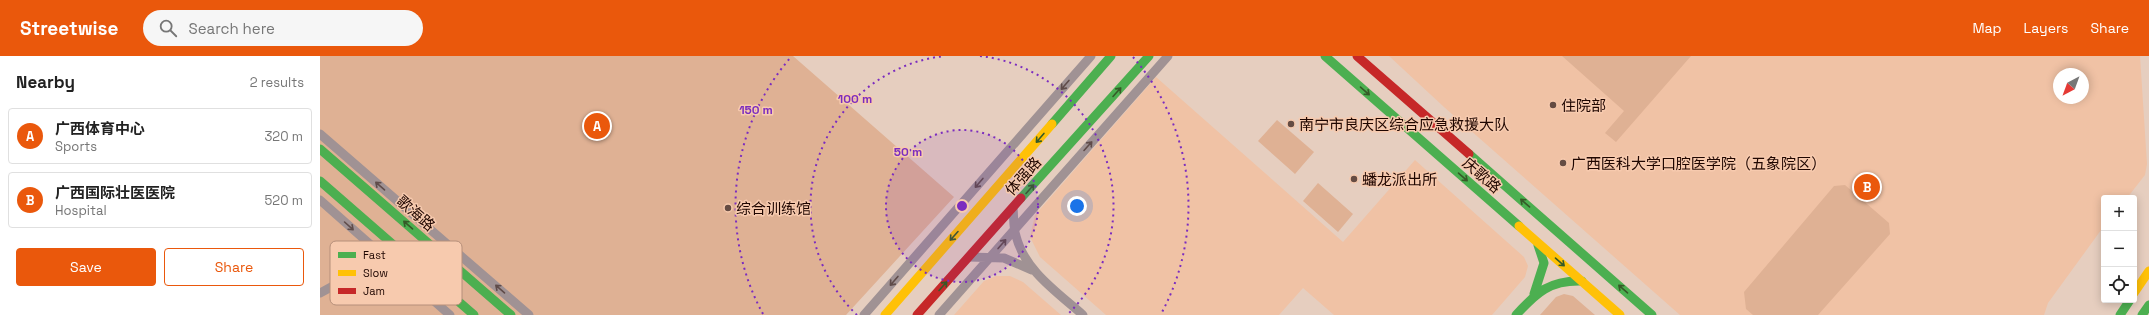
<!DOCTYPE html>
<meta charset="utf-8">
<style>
body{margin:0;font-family:"Space Grotesk","Noto Sans SC",sans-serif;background:#f6f6f6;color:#222}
.controls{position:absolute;right:12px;bottom:12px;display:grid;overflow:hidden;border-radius:4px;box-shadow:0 2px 10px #0003}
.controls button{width:36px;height:36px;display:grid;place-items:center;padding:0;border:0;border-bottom:1px solid #e0e0e0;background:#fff;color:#222;font:20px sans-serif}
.compass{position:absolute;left:1733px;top:12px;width:36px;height:36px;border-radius:50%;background:#fff;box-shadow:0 2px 10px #0003;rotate:221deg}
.you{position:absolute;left:757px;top:150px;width:14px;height:14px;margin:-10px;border:3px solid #fff;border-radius:50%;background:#1a73e8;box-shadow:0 0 0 6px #1a73e833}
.badge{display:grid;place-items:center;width:26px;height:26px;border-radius:50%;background:#ea580c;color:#fff;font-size:13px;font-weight:700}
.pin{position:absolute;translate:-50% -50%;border:2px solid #fff;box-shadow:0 1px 4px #0006}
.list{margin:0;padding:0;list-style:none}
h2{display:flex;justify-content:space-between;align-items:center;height:52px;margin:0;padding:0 16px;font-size:17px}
h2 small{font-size:13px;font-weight:400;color:#767676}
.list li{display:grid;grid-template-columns:26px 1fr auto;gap:12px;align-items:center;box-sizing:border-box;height:56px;margin:0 8px 8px;padding:0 8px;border:1px solid #e0e0e0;border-radius:4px}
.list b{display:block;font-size:15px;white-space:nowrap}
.list p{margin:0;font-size:13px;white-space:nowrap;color:#767676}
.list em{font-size:13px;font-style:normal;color:#767676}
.actions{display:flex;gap:8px;padding:12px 16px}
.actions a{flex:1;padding:9px 0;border:1px solid #ea580c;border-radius:4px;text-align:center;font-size:14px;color:#ea580c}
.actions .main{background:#ea580c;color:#fff}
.icon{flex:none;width:22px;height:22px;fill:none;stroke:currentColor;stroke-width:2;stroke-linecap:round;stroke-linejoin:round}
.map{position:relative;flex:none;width:1829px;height:259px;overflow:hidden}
header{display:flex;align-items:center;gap:24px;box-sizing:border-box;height:56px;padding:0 20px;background:#ea580c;color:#fff}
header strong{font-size:19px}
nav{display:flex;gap:22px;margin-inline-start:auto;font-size:14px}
.search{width:280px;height:36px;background:#f6f6f6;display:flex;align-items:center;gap:10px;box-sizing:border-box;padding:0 14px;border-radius:22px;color:#767676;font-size:15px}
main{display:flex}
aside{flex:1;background:#fff}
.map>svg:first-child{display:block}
.built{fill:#f0c2a5;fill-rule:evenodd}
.green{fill:#dfb194}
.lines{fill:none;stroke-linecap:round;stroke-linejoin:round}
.street{stroke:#a09294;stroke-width:9}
.fast{stroke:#4caf50;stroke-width:9}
.slow{stroke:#ffc107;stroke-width:9}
.jam{stroke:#c62828;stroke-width:9}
.oneway{stroke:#604c4a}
.oneway2{stroke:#365a28}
.ring{fill:none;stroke:#7b2cbf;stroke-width:2;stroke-dasharray:2 4}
.poi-dot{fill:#654c43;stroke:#f7caae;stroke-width:1.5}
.labels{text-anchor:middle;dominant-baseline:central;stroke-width:3;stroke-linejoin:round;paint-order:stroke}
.poi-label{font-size:15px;fill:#1f0600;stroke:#f7caae;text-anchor:start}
.street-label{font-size:15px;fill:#1f0600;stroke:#f7caae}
.key{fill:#f7caae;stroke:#b68f7a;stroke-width:1}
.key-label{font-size:11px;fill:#1f0600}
.centre{fill:#7b2cbf;stroke:#f7caae;stroke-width:2}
.ring-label{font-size:12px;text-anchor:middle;font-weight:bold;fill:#7b2cbf;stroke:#f7caae;stroke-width:3;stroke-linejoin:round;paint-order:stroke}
</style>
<header>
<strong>Streetwise</strong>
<div class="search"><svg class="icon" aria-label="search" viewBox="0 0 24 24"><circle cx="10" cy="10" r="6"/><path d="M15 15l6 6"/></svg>Search here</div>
<nav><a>Map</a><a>Layers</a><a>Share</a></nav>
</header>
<main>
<aside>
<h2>Nearby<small>2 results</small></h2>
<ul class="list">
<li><span class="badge">A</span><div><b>广西体育中心</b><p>Sports</p></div><em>320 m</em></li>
<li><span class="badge">B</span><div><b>广西国际壮医医院</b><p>Hospital</p></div><em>520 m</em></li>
</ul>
<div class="actions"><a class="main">Save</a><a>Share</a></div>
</aside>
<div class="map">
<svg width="1829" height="259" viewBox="0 0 1829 259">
<rect width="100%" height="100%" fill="#e6cebf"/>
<path class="built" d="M1069 0H1820L1827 108 1825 119 1807 142H1784V170L1728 247 1724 259H1360L1124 51ZM1739 18H1763V42H1739Z
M836 21 1023 186 1095 104 1204 201 1208 210 1205 221 1172 259H1014L983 232 959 259H786L720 201 710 181 715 159Z
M676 220H690L703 226 741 259H634L664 225Z"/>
<path class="green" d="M0 0H473L634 141 526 259H0Z
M1242 0H1371L1296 86 1285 77 1304 55Z
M957 64 994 96 975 118 938 85Z
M998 127 1033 158 1018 176 983 145Z
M1525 129 1569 167 1570 178 1498 259H1433L1426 253 1424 236 1514 130Z
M1244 238 1253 240 1275 259H1220L1236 241Z"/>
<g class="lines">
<path class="street" d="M0 78 209 259
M0 144 130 259
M693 152C694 161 693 171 696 180 705 215 737 236 763 259
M649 201 684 202 712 214
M0 237 24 224
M544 259 771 0
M619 259 848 0"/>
<path class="fast" d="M1005 0 1199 170
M732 68 791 0
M0 93 191 259
M1149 98 1332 259
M0 125 154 259
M701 142 829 0
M1214 238 1224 207 1218 189
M1196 259C1217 236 1230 224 1262 225
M1800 259 1810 244
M1822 259 1829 249"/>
<path class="slow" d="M1199 170 1300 259
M1814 237 1829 215
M565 259 732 68"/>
<path class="jam" d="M1037 0 1149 98
M597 259 701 142"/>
</g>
<defs><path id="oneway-shaft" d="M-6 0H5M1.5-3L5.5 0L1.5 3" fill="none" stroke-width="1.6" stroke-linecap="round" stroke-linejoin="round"/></defs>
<g class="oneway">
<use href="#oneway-shaft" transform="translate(745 29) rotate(131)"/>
<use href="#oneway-shaft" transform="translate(768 90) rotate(-48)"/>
<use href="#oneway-shaft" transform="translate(659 127) rotate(131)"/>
<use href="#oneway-shaft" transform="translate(60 130) rotate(-139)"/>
<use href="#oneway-shaft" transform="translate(29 170) rotate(42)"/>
<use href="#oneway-shaft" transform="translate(682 188) rotate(-49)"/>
<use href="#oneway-shaft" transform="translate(574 225) rotate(131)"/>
<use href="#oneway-shaft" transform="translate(180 233) rotate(-139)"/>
</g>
<g class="oneway2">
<use href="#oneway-shaft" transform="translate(1045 35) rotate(41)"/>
<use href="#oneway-shaft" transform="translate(797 36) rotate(-48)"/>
<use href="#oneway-shaft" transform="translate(720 82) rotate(131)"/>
<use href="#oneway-shaft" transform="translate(1143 121) rotate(41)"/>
<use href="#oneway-shaft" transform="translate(710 133) rotate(-48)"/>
<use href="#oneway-shaft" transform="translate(1205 147) rotate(-139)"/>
<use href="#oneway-shaft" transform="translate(88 169) rotate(-139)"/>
<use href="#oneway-shaft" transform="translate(634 180) rotate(132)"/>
<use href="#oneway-shaft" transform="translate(1240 206) rotate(41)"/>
<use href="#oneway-shaft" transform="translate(623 230) rotate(-48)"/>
<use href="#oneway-shaft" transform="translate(1303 233) rotate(-139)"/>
</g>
<circle cx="642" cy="150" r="76" fill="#7b2cbf" fill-opacity=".12"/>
<g class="ring">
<circle cx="642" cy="150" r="76"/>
<path d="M537 259A151 151 0 0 1 624 0M660 0A151 151 0 0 1 747 259"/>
<path d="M443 258A227 227 0 0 1 471 1M813 1A227 227 0 0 1 841 258"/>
</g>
<g class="poi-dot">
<circle cx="1233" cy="49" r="4"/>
<circle cx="971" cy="68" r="4"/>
<circle cx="1243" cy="107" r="4"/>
<circle cx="1034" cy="123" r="4"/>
<circle cx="408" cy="152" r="4"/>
</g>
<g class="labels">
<g class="poi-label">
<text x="1241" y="49">住院部</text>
<text x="979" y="68">南宁市良庆区综合应急救援大队</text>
<text x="1251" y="107">广西医科大学口腔医学院（五象院区）</text>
<text x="1042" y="123">蟠龙派出所</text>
<text x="416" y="152">综合训练馆</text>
</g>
<g class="street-label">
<text transform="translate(1162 119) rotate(41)">庆歌路</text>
<text transform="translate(703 120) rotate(-48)">体强路</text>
<text transform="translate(96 157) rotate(41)">歌海路</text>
</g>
</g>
<rect x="10" y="185" width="132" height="64" rx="6" class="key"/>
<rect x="18" y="196" width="18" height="6" fill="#4caf50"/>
<rect x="18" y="214" width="18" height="6" fill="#ffc107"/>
<rect x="18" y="232" width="18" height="6" fill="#c62828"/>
<g class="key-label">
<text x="43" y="203">Fast</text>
<text x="43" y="221">Slow</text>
<text x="43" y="239">Jam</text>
</g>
<circle cx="642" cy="150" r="6" class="centre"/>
<g class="ring-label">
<text x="535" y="47">100 m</text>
<text x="436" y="58">150 m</text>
<text x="588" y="100">50 m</text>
</g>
</svg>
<div class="controls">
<button>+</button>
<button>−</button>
<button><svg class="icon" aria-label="locate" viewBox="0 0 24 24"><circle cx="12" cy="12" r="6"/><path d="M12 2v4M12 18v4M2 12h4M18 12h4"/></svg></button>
</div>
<svg class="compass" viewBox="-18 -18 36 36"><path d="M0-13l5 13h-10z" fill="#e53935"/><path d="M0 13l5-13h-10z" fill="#767676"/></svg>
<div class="you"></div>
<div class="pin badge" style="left:277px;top:70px">A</div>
<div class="pin badge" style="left:1547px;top:131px">B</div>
</div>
</main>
